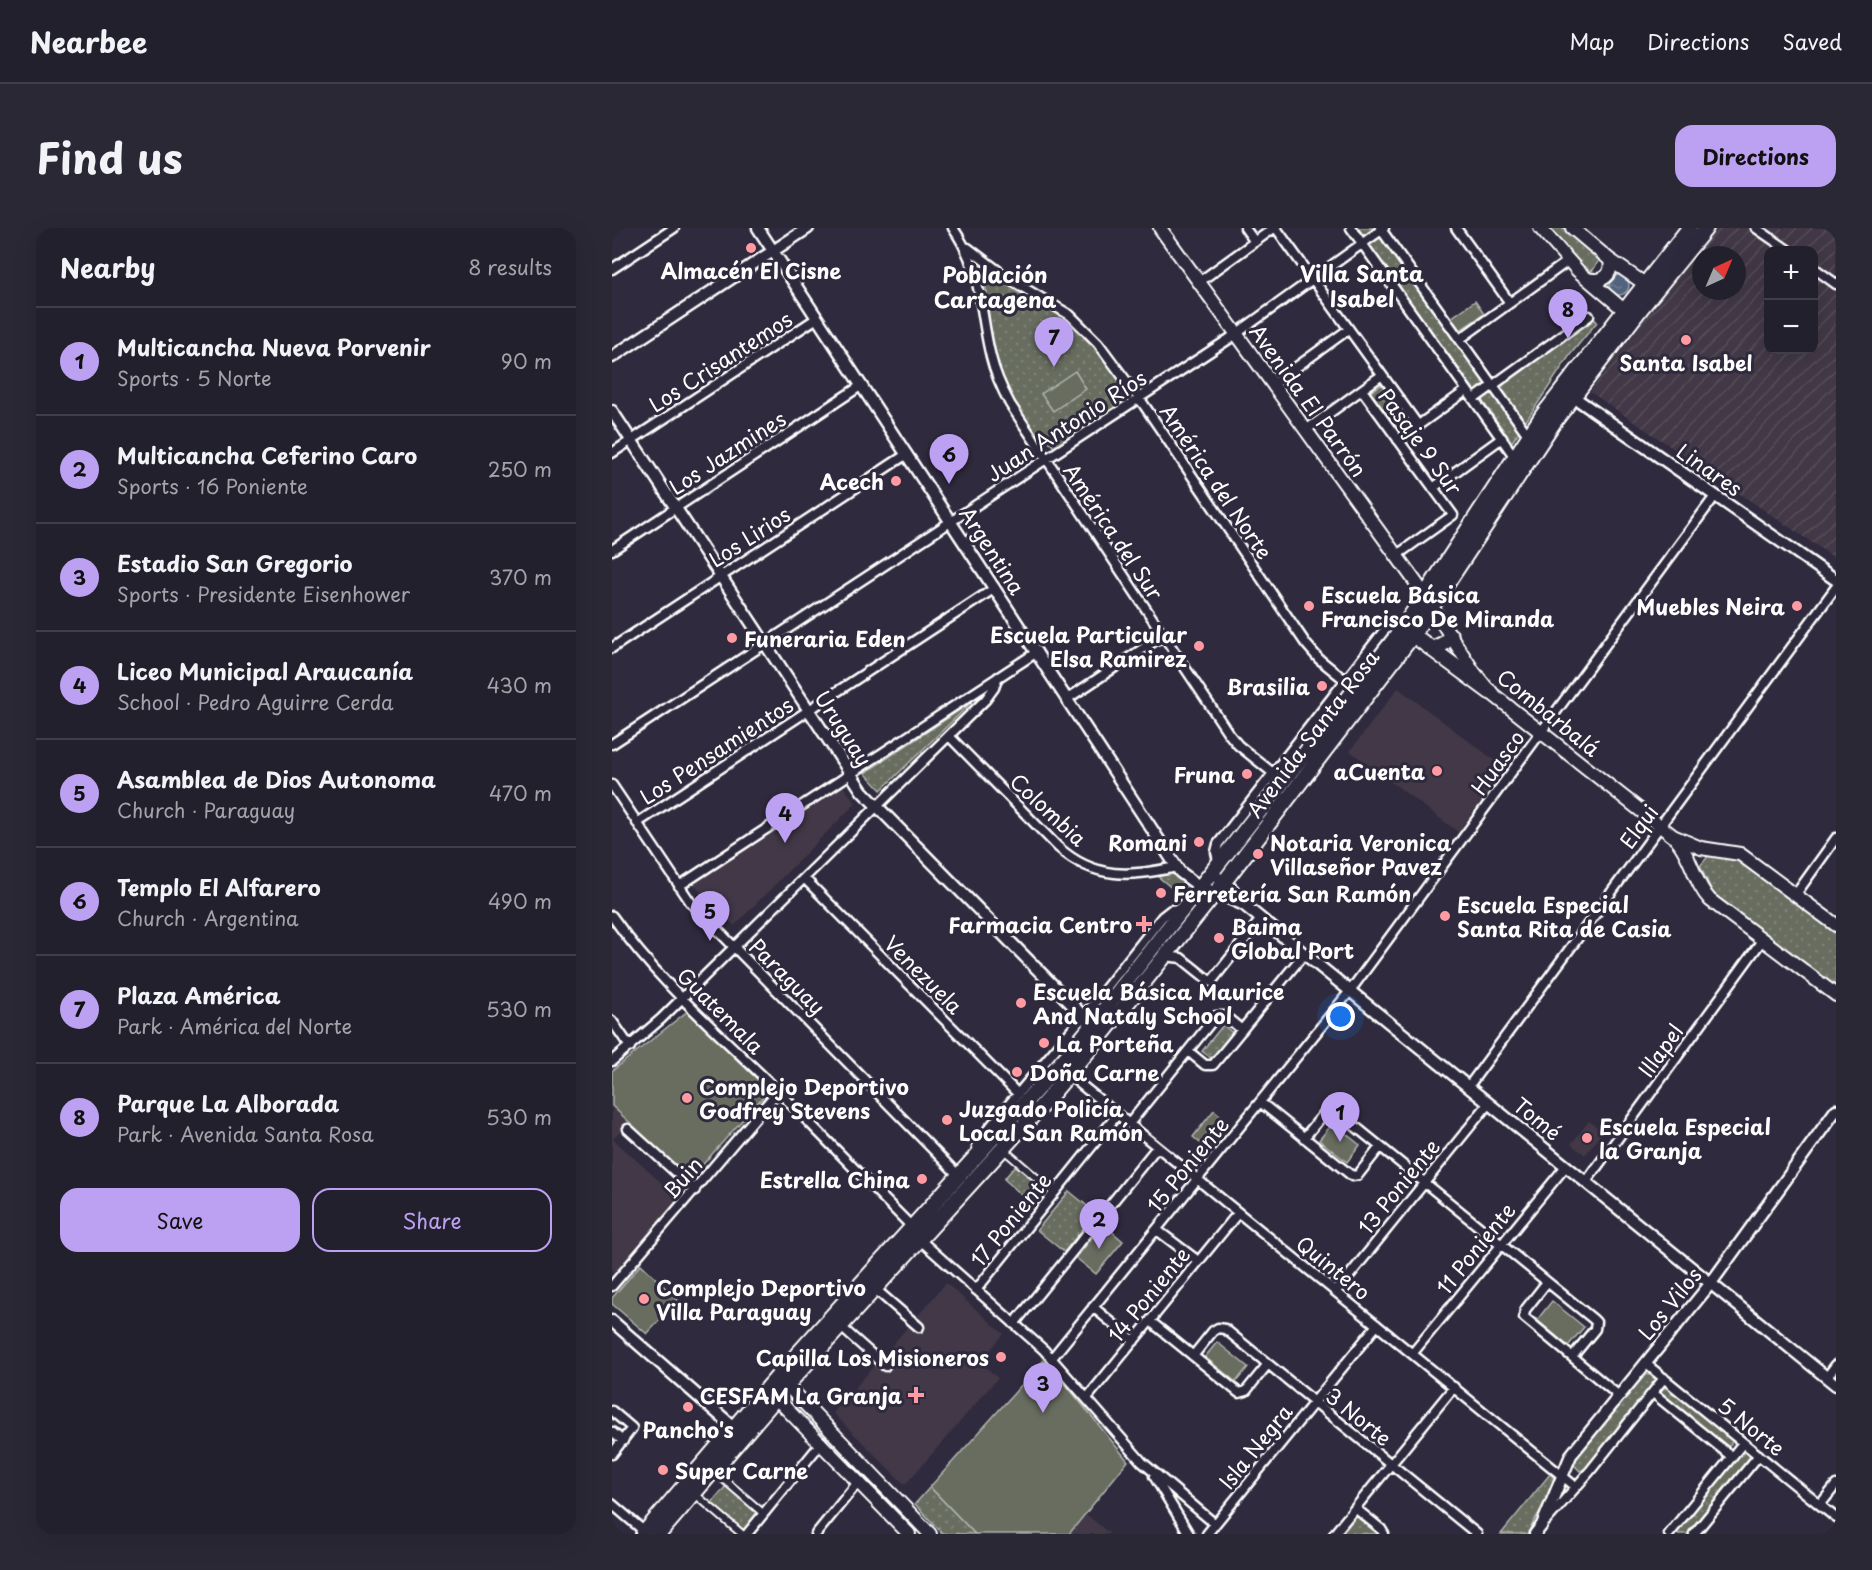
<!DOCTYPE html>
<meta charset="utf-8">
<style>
body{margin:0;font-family:"Playpen Sans",sans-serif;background:#2b2836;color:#f1f3f6}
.controls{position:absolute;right:18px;top:18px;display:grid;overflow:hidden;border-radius:12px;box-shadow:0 6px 24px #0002}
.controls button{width:54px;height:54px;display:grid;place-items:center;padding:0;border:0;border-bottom:2px solid #403e4a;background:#23202e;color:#f1f3f6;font:30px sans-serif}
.compass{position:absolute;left:1080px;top:18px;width:54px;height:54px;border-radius:50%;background:#23202e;box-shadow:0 6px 24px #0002;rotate:44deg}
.you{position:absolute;left:729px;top:789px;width:21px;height:21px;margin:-15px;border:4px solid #fff;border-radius:50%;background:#1a73e8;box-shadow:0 0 0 9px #1a73e833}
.badge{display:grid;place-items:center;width:39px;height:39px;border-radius:50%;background:#bca0f2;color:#111;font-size:20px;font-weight:700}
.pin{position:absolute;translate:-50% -50px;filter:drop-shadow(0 2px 3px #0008)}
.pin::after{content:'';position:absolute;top:32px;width:21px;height:18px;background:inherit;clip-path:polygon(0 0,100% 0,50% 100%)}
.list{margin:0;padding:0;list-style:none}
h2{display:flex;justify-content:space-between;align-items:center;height:78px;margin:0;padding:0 24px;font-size:26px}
h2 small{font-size:20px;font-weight:400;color:#a3a3aa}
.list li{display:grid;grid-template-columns:39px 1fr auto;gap:18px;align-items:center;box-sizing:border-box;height:108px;padding:0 24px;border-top:2px solid #403e4a}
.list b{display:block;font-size:22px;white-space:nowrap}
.list p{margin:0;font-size:20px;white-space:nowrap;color:#a3a3aa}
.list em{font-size:20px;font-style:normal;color:#a3a3aa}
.actions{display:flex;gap:12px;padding:18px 24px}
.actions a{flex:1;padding:14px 0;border:2px solid #bca0f2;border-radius:18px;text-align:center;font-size:21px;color:#bca0f2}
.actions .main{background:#bca0f2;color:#111}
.map{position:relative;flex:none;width:1224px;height:1306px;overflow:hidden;border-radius:18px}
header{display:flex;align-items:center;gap:36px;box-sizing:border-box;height:84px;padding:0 30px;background:#23202e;border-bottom:2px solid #403e4a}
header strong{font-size:28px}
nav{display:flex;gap:33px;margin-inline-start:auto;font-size:21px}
.intro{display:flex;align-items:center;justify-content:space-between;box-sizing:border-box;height:144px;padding:0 36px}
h1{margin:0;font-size:42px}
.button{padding:15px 27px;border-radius:18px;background:#bca0f2;color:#111;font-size:21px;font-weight:700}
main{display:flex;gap:36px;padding:0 36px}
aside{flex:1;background:#23202e;border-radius:18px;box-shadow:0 6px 24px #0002}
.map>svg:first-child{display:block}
.built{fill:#423946}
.industrial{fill:url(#industrial-furrows);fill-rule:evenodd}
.green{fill:url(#green-dots);stroke:#b3b6b0;stroke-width:1.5}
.pitch{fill:#676d60;stroke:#b3b6b0;stroke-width:1.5}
.water{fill:url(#water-ripples);stroke:#97a2b1;stroke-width:1.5}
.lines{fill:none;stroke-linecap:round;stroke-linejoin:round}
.pedestrian-casing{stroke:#fff;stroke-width:10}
.minor-casing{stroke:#fff;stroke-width:13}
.tertiary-casing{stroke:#fff;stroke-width:15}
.secondary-casing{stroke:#fff;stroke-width:16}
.primary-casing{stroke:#fff;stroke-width:18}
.pedestrian{stroke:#2f2a3d;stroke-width:6}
.minor{stroke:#2f2a3d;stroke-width:8}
.tertiary{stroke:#2f2a3d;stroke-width:10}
.secondary{stroke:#2f2a3d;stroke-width:12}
.primary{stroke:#2f2a3d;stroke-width:14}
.poi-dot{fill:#ff9aa2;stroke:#2f2a3d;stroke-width:2}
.labels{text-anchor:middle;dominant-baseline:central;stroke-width:6;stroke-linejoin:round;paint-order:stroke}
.poi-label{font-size:21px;font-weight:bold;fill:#fff;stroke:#2f2a3d;text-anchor:start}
.street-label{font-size:21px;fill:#fff;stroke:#2f2a3d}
.neighbourhood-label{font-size:22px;font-weight:bold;fill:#fff;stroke:#2f2a3d}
</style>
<header>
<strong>Nearbee</strong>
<nav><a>Map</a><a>Directions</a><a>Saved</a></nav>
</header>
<div class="intro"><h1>Find us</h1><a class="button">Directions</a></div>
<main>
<aside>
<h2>Nearby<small>8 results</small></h2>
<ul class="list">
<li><span class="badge">1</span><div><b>Multicancha Nueva Porvenir</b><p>Sports · 5 Norte</p></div><em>90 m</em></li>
<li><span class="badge">2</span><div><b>Multicancha Ceferino Caro</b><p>Sports · 16 Poniente</p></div><em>250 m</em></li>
<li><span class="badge">3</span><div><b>Estadio San Gregorio</b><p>Sports · Presidente Eisenhower</p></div><em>370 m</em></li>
<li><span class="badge">4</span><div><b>Liceo Municipal Araucanía</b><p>School · Pedro Aguirre Cerda</p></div><em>430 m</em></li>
<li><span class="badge">5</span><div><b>Asamblea de Dios Autonoma</b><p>Church · Paraguay</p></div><em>470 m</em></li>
<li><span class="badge">6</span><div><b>Templo El Alfarero</b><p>Church · Argentina</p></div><em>490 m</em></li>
<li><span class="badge">7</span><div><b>Plaza América</b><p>Park · América del Norte</p></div><em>530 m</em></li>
<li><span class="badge">8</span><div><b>Parque La Alborada</b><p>Park · Avenida Santa Rosa</p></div><em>530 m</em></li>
</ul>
<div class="actions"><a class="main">Save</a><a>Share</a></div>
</aside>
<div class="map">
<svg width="1224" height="1306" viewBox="0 0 1224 1306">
<defs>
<pattern id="industrial-furrows" width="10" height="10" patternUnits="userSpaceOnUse" patternTransform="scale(1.5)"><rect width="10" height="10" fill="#423946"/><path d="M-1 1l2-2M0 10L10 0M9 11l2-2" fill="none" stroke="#554d58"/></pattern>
<pattern id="green-dots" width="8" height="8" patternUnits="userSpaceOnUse" patternTransform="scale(1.5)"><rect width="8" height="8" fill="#676d60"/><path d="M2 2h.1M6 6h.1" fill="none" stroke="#7e8378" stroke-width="1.8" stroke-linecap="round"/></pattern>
<pattern id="water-ripples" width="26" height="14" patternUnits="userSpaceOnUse" patternTransform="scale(1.5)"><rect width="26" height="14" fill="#52647d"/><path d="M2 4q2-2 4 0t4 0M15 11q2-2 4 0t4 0" fill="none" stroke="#6c7b90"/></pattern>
</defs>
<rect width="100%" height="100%" fill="#2f2a3d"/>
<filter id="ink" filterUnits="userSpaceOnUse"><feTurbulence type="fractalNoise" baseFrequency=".0167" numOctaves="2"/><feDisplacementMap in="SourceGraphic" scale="12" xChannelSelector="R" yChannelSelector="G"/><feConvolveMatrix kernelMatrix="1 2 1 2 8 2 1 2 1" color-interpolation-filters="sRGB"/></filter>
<g filter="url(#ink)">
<path class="built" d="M786 460 893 540 846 604 738 523Z
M230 557 244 575 122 698 80 655Z
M0 878 17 895 1 911 64 968 66 974 5 1043 0 1044Z
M977 893 991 904 973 927 959 916Z
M334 1055 392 1106 368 1134 386 1150 293 1257 221 1185Z
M474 1286 498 1306H457Z"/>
<path class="industrial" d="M1104 0H1224V331L978 164 1072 39ZM1156 22H1202V122H1156ZM1089 27H1125V63H1089Z"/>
<path class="green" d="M745 0H763L876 157 978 85 985 94 958 127 900 214Z
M933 0H954L988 31 981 42 975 44Z
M368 38 406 64 445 82 473 107 507 150 509 158 505 163 513 174 443 221 437 213 425 209 398 171 383 128 377 99 376 69Z
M772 155 801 196 786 206 757 165Z
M360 474 269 562 253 545Z
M1098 626 1127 629 1224 705V759L1101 665 1088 638Z
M546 645H561L582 663 575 673 543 646Z
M611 797 623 807 603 833 590 823Z
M405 936 439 966 426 981 392 951Z
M457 963 484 985 452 1024 425 1002Z
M1031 1146 1039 1147 1043 1151 1042 1157 974 1240 968 1243 961 1236 962 1228Z
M1052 1157 1119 1211 1120 1214 1115 1220 1047 1165 1046 1164Z
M1129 1224 1137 1226 1139 1228 1138 1232 1078 1306H1060L1124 1227Z
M938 1246 942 1250 934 1272 915 1306H889Z
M118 1253 150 1280 132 1302 100 1275Z
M318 1259 363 1306H331L303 1276Z
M748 1287 769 1306H726L742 1288Z"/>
<path class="pitch" d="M863 73 872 86 848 102 839 90Z
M463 143 474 161 441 183 429 166Z
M77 782 157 862 78 951 0 878V843Z
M602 882 616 894 595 921 581 909Z
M721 895 748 917 735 934 707 912Z
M491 996 511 1013 484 1046 464 1030Z
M29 1036 66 1072 35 1106 0 1076V1070Z
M940 1073 972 1099 956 1118 925 1092Z
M605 1114 636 1139 624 1154 593 1129Z
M431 1133 438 1137 516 1233 457 1306H363L318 1259Z"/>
<path class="water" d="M997 57a10 10 0 1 1 20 0a10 10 0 1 1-20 0Z"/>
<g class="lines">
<g class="pedestrian-casing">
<path id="pedestrian" d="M391 921 442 965
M102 1243 152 1286
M83 1266 130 1306"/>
</g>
<g class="minor-casing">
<path id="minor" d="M341 0C371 43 367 81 379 129 383 146 390 161 398 176L617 506 626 517 661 545
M633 0 643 14
M664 0 806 197
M739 0 902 228
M768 0 916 207
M844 0 898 75
M1144 0 1176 22
M356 20 397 51 458 87 486 115 532 177 694 416 707 431 733 452
M1202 40 1224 56
M0 41 62 0
M587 54 662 0
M848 111 956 33
M661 156 737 101
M750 162 841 287 785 327
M862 171 977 88
M694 202 770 147
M786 212 855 162
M0 225 205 90
M821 260 890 210
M0 322 250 157
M0 420 295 226
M455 471 550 408
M337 508 446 619C484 653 519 648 565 639
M0 516 617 111 772 0
M0 557 79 675 347 948
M25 595 383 360
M607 637 604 624 606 616 771 404 776 399 794 394
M193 651 406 866
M67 658 425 424
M1184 666 1224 610
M0 688C46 754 108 806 166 863 211 908 255 954 300 999
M553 728 569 730 599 754 649 691
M0 793 18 819
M576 823 593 837H601L692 726
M0 833 49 791 374 471 382 460 386 449
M457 847 964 1259
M856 859 1224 359
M648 874 740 948 746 947 768 919
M517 896 604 788H613L630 802
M16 901 83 962
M692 910 715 882H723L981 1091 984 1094 983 1101 960 1129
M366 926 365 918 367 912 479 779 550 689 559 682 573 680
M974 954 1151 711
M545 1002 586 1033
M307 1011 432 1122 530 1234 603 1296
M935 1054 913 1082 912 1089 1007 1168
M0 1058 166 863
M262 1060 307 1099
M364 1062 505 887
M724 1064 877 875
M481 1079 522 1113
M538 1093 627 1165 634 1163 656 1136
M402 1096 545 919
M228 1098 273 1138
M800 1126 954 938
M581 1128 601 1103 606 1100 613 1101 865 1306
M440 1130 738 763 1103 268
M1033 1135 1224 1290
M1215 1149 1224 1137
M1041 1165 1120 1229
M475 1170 626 985
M0 1183 20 1200 0 1226
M0 1204 11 1213
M542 1248 577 1306
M0 1276 33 1304
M1208 1277 1224 1257
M743 1280 769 1301 772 1306
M934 1293 978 1243 1052 1150
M135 1306 210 1214
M204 1306 247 1253
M595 1306 765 1097
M722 1306 842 1159
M1057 1306 1131 1215
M1082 1306 1147 1227"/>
</g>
<g class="tertiary-casing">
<path id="tertiary" d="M146 0 568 644 584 656 632 677 1224 1157
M0 129 196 0
M956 165 1224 352
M0 183 250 563 481 798
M601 645 621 662 631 674
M0 1093 126 1203
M923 1306 930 1297 959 1227 1099 1055 1224 882"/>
</g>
<g class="secondary-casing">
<path id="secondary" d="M548 0 805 356 862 444 878 464 1061 608 1089 620 1128 626 1224 697
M928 0 966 43 1012 82 1020 86
M960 0 998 32 1033 56
M976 51C991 55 1001 47 998 32
M1064 611C1080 629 1082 655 1098 672L1224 767
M169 1151 318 1306
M160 1161 164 1170 297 1306"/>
</g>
<g class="primary-casing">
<path id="primary" d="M801 407 878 464
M820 421 831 416 839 408
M31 1306 172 1141 462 820 784 409 813 367 930 188 1077 0
M47 1306 175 1157 434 873 484 814 612 654 801 407 942 194 1030 79 1094 0"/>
</g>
<use href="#pedestrian" class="pedestrian"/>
<use href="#minor" class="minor"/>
<use href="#tertiary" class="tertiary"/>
<use href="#secondary" class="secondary"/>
<use href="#primary" class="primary"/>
</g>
</g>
<g class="poi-dot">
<circle cx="139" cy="20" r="6"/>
<circle cx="1074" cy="112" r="6"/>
<circle cx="284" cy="253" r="6"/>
<circle cx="697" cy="378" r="6"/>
<circle cx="1185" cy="378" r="6"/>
<circle cx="120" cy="410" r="6"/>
<circle cx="587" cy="418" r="6"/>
<circle cx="710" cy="458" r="6"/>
<circle cx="825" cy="543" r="6"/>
<circle cx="635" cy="546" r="6"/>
<circle cx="587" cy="614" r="6"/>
<circle cx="646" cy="626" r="6"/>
<circle cx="549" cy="665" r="6"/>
<circle cx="833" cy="688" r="6"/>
<path d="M529 687h6v6h6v6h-6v6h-6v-6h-6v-6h6z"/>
<circle cx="607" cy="710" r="6"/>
<circle cx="409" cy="775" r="6"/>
<circle cx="432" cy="815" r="6"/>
<circle cx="405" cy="844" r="6"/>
<circle cx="75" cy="870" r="6"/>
<circle cx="335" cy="892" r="6"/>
<circle cx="975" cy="910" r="6"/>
<circle cx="310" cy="951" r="6"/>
<circle cx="32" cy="1071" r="6"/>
<circle cx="389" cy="1129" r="6"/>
<path d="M301 1158h6v6h6v6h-6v6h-6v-6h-6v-6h6z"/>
<circle cx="76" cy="1179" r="6"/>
<circle cx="51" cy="1242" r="6"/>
</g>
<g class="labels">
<g class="poi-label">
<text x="139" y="42" text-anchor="middle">Almacén El Cisne</text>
<text x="1074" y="134" text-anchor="middle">Santa Isabel</text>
<text x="272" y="253" text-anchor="end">Acech</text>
<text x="709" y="366">Escuela Básica<tspan x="709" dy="24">Francisco De Miranda</tspan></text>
<text x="1173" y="378" text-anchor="end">Muebles Neira</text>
<text x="575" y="406" text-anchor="end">Escuela Particular<tspan x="575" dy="24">Elsa Ramirez</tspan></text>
<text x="132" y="410">Funeraria Eden</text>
<text x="698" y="458" text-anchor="end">Brasilia</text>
<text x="813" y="543" text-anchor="end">aCuenta</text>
<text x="623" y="546" text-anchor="end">Fruna</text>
<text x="575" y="614" text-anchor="end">Romani</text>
<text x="658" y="614">Notaria Veronica<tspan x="658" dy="24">Villaseñor Pavez</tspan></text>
<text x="561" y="665">Ferretería San Ramón</text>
<text x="845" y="676">Escuela Especial<tspan x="845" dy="24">Santa Rita de Casia</tspan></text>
<text x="520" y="696" text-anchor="end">Farmacia Centro</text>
<text x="619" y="698">Baima<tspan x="619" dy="24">Global Port</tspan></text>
<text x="421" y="763">Escuela Básica Maurice<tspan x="421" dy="24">And Nataly School</tspan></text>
<text x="444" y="815">La Porteña</text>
<text x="417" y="844">Doña Carne</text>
<text x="87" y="858">Complejo Deportivo<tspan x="87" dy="24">Godfrey Stevens</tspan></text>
<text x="347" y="880">Juzgado Policía<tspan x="347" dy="24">Local San Ramón</tspan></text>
<text x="987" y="898">Escuela Especial<tspan x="987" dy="24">la Granja</tspan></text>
<text x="298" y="951" text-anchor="end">Estrella China</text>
<text x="44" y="1059">Complejo Deportivo<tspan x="44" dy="24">Villa Paraguay</tspan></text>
<text x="377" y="1129" text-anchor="end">Capilla Los Misioneros</text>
<text x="290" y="1167" text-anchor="end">CESFAM La Granja</text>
<text x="76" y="1201" text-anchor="middle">Pancho's</text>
<text x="63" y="1242">Super Carne</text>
</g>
<g class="street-label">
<text transform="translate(108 133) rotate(-33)">Los Crisantemos</text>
<text transform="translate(697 172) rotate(54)">Avenida El Parrón</text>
<text transform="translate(454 197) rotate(-33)">Juan Antonio Ríos</text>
<text transform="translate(809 213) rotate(54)">Pasaje 9 Sur</text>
<text transform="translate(115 224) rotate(-33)">Los Jazmines</text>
<text transform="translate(1098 241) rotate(35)">Linares</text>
<text transform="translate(605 253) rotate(56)">América del Norte</text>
<text transform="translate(502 303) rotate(56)">América del Sur</text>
<text transform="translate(137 308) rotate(-33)">Los Lirios</text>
<text transform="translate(381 322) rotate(57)">Argentina</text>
<text transform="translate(937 484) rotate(39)">Combarbalá</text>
<text transform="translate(232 500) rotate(57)">Uruguay</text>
<text transform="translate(700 505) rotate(-53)">Avenida Santa Rosa</text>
<text transform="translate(104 522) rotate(-33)">Los Pensamientos</text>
<text transform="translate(885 534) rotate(-54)">Huasco</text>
<text transform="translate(437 581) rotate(43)">Colombia</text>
<text transform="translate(1026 598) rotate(-54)">Elqui</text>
<text transform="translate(312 746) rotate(45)">Venezuela</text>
<text transform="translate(176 748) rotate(45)">Paraguay</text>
<text transform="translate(109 782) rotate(45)">Guatemala</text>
<text transform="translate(1048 822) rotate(-54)">Illapel</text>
<text transform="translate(926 890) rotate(39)">Tomé</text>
<text transform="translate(575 936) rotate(-51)">15 Poniente</text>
<text transform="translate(70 949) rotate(-49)">Buin</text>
<text transform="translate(786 958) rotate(-51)">13 Poniente</text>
<text transform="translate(398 991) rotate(-51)">17 Poniente</text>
<text transform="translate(863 1020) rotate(-51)">11 Poniente</text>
<text transform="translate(722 1039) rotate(39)">Quintero</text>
<text transform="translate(536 1066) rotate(-51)">14 Poniente</text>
<text transform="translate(1057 1075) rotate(-51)">Los Vilos</text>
<text transform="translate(747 1188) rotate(39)">3 Norte</text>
<text transform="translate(1140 1198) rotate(39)">5 Norte</text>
<text transform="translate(643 1218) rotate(-51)">Isla Negra</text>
</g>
<g class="neighbourhood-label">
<text x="750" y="44">Villa Santa<tspan x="750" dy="25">Isabel</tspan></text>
<text x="383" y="45">Población<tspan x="383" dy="25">Cartagena</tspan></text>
</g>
</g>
</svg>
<div class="controls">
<button>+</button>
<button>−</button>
</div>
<svg class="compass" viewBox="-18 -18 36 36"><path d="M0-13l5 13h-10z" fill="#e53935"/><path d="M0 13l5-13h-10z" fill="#a3a3aa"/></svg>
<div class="you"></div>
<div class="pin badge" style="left:728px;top:914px">1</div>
<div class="pin badge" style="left:487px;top:1021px">2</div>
<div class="pin badge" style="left:431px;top:1185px">3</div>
<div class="pin badge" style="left:173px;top:615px">4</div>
<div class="pin badge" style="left:98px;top:713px">5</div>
<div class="pin badge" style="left:337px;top:256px">6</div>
<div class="pin badge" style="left:442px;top:139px">7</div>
<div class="pin badge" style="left:956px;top:111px">8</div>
</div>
</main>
